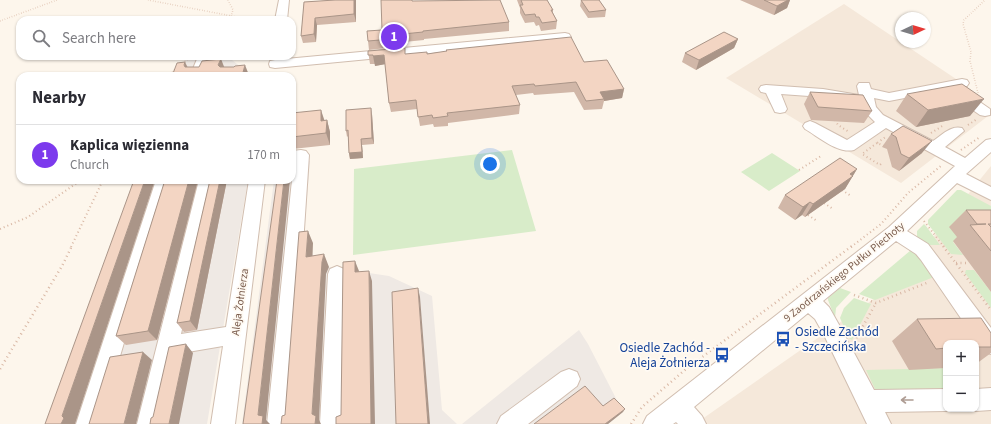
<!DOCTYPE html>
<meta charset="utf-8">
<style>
body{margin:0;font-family:"Source Sans 3",sans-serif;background:#f2f2f3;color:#2b2b33}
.controls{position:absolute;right:12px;bottom:12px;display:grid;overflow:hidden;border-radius:8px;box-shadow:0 1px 3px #0004}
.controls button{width:36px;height:36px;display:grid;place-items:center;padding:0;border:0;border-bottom:1px solid #e1e1e2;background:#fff;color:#2b2b33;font:20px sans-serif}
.compass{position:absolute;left:895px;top:12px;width:36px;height:36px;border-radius:50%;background:#fff;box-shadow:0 1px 3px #0004;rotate:86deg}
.you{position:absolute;left:490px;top:164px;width:14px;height:14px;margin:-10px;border:3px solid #fff;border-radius:50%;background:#1a73e8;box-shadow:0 0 0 6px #1a73e833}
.badge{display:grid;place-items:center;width:26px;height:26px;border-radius:50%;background:#7c3aed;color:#fff;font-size:13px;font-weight:700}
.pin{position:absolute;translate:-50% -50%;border:2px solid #fff;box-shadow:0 1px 4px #0006}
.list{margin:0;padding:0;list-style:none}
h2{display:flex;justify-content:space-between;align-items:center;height:52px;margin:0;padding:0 16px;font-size:17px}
h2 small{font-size:13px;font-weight:400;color:#7c7c81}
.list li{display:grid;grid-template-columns:26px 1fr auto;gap:12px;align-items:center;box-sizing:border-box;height:60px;padding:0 16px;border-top:1px solid #e1e1e2}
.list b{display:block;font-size:15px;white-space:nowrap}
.list p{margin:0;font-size:13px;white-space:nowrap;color:#7c7c81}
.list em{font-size:13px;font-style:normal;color:#7c7c81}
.icon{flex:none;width:22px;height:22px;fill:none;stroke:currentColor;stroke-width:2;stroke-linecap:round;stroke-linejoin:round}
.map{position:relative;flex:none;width:991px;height:424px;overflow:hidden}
.search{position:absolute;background:#fff;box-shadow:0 1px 3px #0004;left:16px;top:16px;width:280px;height:44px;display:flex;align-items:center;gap:10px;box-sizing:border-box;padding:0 14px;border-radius:12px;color:#7c7c81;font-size:15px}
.panel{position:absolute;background:#fff;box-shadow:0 1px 3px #0004;left:16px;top:72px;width:280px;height:112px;border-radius:12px}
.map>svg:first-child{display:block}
.residential{fill:#f5e8da;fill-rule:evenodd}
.industrial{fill:#efe9e4}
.green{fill:#d8ecc9}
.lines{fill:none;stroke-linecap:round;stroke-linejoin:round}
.minor-casing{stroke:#d1beb0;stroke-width:2}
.path-far2{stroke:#d9b8a5;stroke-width:1.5;stroke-dasharray:0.5 2;stroke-linecap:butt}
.path-far1{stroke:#d9b8a5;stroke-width:2;stroke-dasharray:1 3;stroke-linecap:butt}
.path{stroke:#d9b8a5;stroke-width:2.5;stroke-dasharray:1 3.5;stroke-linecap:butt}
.minor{fill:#fff;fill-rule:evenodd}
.wall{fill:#d1b7a8}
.shaded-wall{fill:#aa9588}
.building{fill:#f3d5c3;stroke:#aa9588}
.oneway{stroke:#af9d94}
.labels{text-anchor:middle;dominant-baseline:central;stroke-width:3.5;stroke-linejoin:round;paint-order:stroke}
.street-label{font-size:11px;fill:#7a5c4d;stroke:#fffaf3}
.near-transit-label{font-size:13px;fill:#164399;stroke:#fffaf3;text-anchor:start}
</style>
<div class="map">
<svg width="991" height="424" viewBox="0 0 991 424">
<rect width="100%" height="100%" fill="#fdf6ec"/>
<path class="residential" d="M844 4 965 85 991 113V116H988L901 183 726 78Z
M991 166V424H695L895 284ZM946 343H976V409H946Z"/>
<path class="industrial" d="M190 56H227L247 72 250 76H179L186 58Z
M292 156 310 161 303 247 329 267 389 276 432 296 442 410 457 424H242L274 180H292Z
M142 180H248L207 424H58Z
M579 330 588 344 623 412 608 424H462Z"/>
<path class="green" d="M512 150 536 231 353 255 354 169Z
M772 153 800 171 769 191 741 172Z
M957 190H961L991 206V226L960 241 953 242 963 255 951 254 928 224V220Z
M924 224 926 226 940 245H928L917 237V231Z
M911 250 918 255 934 277 875 300 859 294Z
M966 270H974L991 292V308L965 273Z
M840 288 851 292 836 308 835 318 828 300V298Z
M854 298 871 304 852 340 849 338 840 318 844 308Z
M946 368V388L881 390 875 389 866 370Z"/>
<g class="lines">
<g class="minor-casing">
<path id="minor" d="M279 0H289L287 20H275Z
M565 33 569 34 571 37 569 40 275 68 270 67 269 64 270 61 275 60Z
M201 58 205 59 207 62 204 76H190L197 59Z
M962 79 967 80 969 83 967 86 889 101 874 98 876 107 883 115 933 141C942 135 951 125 962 128L964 131 945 147 965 158 986 140 991 139V152L966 174 991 187V200L957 183 907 231 928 244 991 328V354L984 352 921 260 916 254 896 241 823 301 829 307 838 323 874 390 946 389V409H951L946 411 885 412 891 424H867L824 335 815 319 808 313 694 407 702 416 706 424H678L676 422 673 424H643L647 416 889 227 955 166 886 128 854 150C838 154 819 137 805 129L803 126 805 123 810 121 815 123 847 140 875 122 864 111 861 103 823 97 781 94 787 109 785 112 780 113 775 112 766 93 761 92 759 89 761 86 766 85 823 89 859 95 857 86 859 83H869L871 89 889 93Z
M959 90 964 91 990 109V115L985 116 980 115 954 97 952 94 954 91Z
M301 150 306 151 309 155 291 424H267L292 180V151Z
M156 180H172L100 424H76Z
M199 180H215L181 334 226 327 249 180H265L235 424H211L223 346 176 354 161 424H137Z
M337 266 344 269 346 274 344 424H320L328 274 330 269Z
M569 369 577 372 580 379 577 386 528 424H497L501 416 561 372Z
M991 388V410L976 411 971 409H976V389Z"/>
</g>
<path class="path-far2" d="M148 0 232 16 245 20
M228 0 233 10 230 20
M0 21 57 0
M183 63 192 56
M169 76 176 68
M978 93 970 61 971 52 963 24 964 20 985 0"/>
<path class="path-far1" d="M835 120 838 125 849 132
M968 125 977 119
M931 133 944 125
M877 143 862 154 880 165 883 162
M884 146 877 143 887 136
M961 150 980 137
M799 170 821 156
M842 190 851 196
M824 203 833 209
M808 215 817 221
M924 221 944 247
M0 229 28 217 81 180
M71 247 103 180
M851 247 881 224 908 193 942 165"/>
<path class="path" d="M943 246 991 310
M956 263H969
M854 295 876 303 929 282
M854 342 876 303
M0 369 62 266 72 246
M631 424 642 407 686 369 852 246"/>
<use href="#minor" class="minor"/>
</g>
<path class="wall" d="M335 0H362H356V22L317 25 316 42 303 43 301 36 304 2Z
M517 0H547L553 10V13L557 21 556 29 541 31 539 25 536 26 534 22 525 23 520 13V8Z
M581 0H599L606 10 605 17 588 18 580 6Z
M740 0H790L787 8 774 15Z
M412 1 509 22V31L424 39V40L404 42V46L369 50 368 41 382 30Z
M738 39 734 48 696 70 682 62 685 53Z
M368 51 405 54H427L584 62 624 89 622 98 604 101 602 109 584 110 574 92 534 95 533 93 516 95 520 105 519 114 448 123V126L434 127 433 124 420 126 417 109 391 112 389 103 385 64 375 66V64H370Z
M810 92 872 111 864 123 811 120 804 104Z
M907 94 970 116 916 127 896 111Z
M292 113 324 120H327L330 132V145L292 149Z
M372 114 374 144 362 145 363 158 350 159 349 153 348 136 347 137 346 131Z
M891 134 922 153 899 171 892 167 887 149 882 147Z
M857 169 845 189 805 217 802 215 795 220 778 208 785 195Z
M165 180H198L157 340 126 345 116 336Z
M210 180H227L197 330 184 332 177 323Z
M966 210H991V292L953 241 957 237 949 227Z
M917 319H930L991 333V353L976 364V343H946V368L909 370 892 341Z"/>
<path class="shaded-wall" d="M354 0H356V22L354 14Z
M788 0H790L787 8 774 15 777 6Z
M315 18 317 25 316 42 314 34Z
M738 39 734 48 696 70 699 60Z
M384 55 386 64 375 66 373 56Z
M221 59 225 69 223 75 218 65Z
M185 62 190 72 189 75 184 65Z
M245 65 249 75 248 76H242Z
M624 89 622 98 604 101V99L600 92Z
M984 99 970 116 916 127 928 110Z
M371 108 372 114 374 144 372 138Z
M321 110 325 122 321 121Z
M327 120 330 132V145L326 133Z
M361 139 362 145 363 158 350 159 349 153Z
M932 141 922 153 899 171 909 158Z
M857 169 845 189 805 217 813 204 850 174Z
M145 180H155L75 424H61L62 416Z
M189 180H198L157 340 148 331Z
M220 180H227L197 330 190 321Z
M284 180H290L266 420 270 424H262L258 415Z
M810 202 802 215 795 220 803 207Z
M308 231 313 243 312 269 306 257Z
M324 254 329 267 326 274 319 420 321 424H315L312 414 322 262Z
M355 261 359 271V283L355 272Z
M369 271 372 281 375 424H371Z
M418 288 420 297 430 424H428Z
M186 344 193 353 179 424H169Z
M143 352 152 360 136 424H124Z
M625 409 623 412 608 424H605Z"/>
<path class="building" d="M335 0H354V14L315 18 314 34 301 36 304 2Z
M381 0H412V1L500 0 509 22 423 31V32L403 34V38L368 41 367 31 382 30Z
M521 0H547L553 10H551L557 21 542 23 539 17H536L535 14 525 15 520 5H523Z
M581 0H599L606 10 589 12Z
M764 0H788L777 6Z
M724 32 738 39 699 60 685 53Z
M571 37 584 62 607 60 624 89 600 92 604 99 586 101 576 82 535 86 534 84 512 86 520 105 447 113 448 116 433 118 432 115 418 117 416 100 389 103 384 55 373 56V55H368V51L405 48V54L427 52V54L447 51 446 50Z
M221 59 218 65 220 67H234L235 66 245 65 242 76H172L177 63 185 62 184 65 185 67H199L202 61Z
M962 84 984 99 928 110 907 94Z
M810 92 863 95 872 111 818 107Z
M371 108 372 138 361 139 362 152 349 153 348 130 346 131V110Z
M321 110V121L327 120 326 133 292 137V113Z
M903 126 932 141 909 158 901 154 896 137 891 134Z
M840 158 857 169 850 174 853 176 813 204 810 202 803 207 785 195Z
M134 180H145L62 416 64 418 61 424H45Z
M165 180H189L148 331 116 336Z
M210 180H220L190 321 177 323Z
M277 180H284L258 415 263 416 262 424H243Z
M966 210H991V224H988L991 227V251L970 225 986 224H977Z
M308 231 306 257 324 254 322 262 312 414 316 416 315 424H281L282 416 285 415 299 232Z
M355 261V272L369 271 371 424H336V417L341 415 343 262Z
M418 288 428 424H396L392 292Z
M981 318 991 333V347H976V343H946V348L936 349 917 319Z
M186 344 169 424H150L151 418 153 417 169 347Z
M143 352 124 424H89L110 357Z
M585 386 603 406 614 398 625 409 605 424H534Z"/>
<defs><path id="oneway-shaft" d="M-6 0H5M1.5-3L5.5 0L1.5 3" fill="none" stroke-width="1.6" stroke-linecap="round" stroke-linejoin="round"/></defs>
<use class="oneway" href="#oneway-shaft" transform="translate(907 400) rotate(180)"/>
<defs>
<g id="bus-bare" transform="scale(1.2)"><path d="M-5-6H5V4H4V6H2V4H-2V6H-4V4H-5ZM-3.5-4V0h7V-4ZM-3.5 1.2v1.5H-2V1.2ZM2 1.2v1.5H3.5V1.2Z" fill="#1a4fb4" stroke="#fffaf3" stroke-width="2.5" paint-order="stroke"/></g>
</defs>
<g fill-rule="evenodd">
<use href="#bus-bare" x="783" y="339"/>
<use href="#bus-bare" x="722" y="355"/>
</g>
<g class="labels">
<g class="street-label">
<text transform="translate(844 272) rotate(-39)">9 Zaodrzańskiego Pułku Piechoty</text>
<text transform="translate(240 302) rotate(-82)">Aleja Żołnierza</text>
</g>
<g class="near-transit-label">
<text x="795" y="332">Osiedle Zachód<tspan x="795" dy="15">- Szczecińska</tspan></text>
<text x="710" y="348" text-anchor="end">Osiedle Zachód -<tspan x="710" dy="15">Aleja Żołnierza</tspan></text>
</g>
</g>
</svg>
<div class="controls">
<button>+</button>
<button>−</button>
</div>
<svg class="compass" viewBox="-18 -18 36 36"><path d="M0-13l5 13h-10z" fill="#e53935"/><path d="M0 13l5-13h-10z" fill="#7c7c81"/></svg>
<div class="you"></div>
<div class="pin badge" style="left:394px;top:37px">1</div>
<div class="search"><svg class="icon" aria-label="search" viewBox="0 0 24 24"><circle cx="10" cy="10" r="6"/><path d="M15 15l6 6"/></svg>Search here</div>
<section class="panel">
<h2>Nearby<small></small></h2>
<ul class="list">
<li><span class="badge">1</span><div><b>Kaplica więzienna</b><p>Church</p></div><em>170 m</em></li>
</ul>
</section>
</div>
